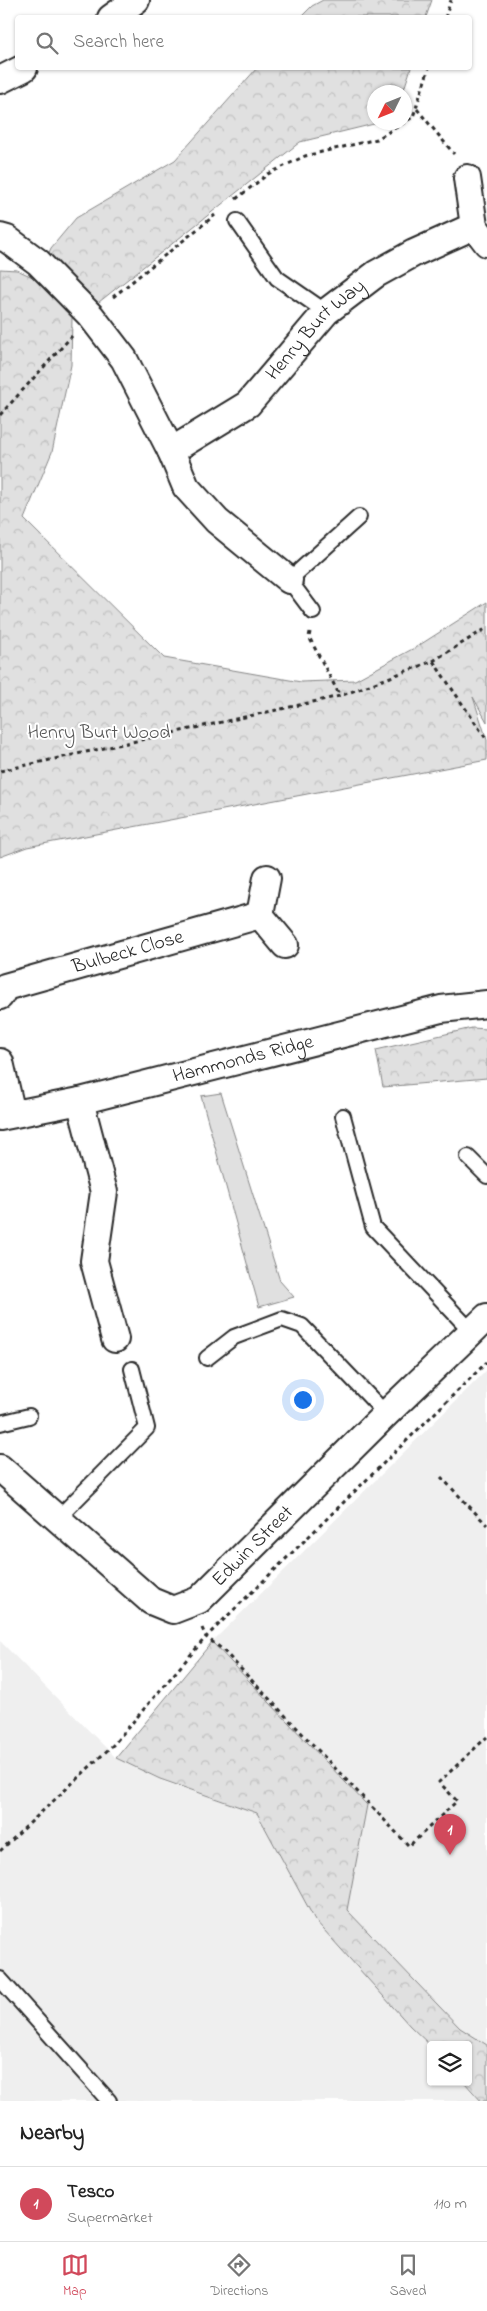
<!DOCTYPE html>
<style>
body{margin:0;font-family:"Indie Flower",sans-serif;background:#f2f2f2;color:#222}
.controls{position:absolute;right:15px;bottom:15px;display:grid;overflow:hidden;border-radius:5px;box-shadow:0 1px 4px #0004}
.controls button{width:45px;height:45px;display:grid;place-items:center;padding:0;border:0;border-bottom:1px solid #e0e0e0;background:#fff;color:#222;font:25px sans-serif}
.compass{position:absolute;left:367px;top:85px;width:45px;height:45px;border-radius:50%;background:#fff;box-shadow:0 1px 4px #0004;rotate:227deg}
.you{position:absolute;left:302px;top:1399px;width:18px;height:18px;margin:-12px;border:4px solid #fff;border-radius:50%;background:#1a73e8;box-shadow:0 0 0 8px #1a73e833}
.badge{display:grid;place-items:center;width:32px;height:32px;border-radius:50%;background:#d1495b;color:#fff;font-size:16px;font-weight:700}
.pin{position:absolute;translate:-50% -41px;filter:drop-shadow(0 1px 2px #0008)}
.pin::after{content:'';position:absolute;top:26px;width:18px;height:15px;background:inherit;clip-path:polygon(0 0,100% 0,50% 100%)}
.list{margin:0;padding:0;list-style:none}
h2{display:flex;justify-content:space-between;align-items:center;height:65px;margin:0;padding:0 20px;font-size:21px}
h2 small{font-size:16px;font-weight:400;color:#767676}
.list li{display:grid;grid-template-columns:32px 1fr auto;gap:15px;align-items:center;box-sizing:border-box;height:75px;padding:0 20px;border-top:1px solid #e0e0e0}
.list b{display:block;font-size:19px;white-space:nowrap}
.list p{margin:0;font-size:16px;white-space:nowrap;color:#767676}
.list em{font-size:16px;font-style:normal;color:#767676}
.icon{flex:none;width:28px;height:28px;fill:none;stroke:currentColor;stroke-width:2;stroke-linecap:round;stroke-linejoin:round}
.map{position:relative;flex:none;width:487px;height:2101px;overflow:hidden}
.search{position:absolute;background:#fff;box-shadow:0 1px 4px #0004;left:15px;right:15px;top:15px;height:55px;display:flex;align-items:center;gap:12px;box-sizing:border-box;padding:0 18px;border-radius:5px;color:#767676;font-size:19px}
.sheet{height:140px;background:#fff}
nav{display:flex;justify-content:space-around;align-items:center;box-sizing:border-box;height:70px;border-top:1px solid #e0e0e0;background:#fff;font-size:14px;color:#767676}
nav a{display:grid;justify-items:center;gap:2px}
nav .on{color:#d1495b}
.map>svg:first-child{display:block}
.built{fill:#efefef}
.green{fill:#e0e0e0;stroke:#868686}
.forest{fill:url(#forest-crowns);stroke:#868686}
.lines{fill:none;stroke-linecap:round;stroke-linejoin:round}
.lane-casing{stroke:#2b2b2b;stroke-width:18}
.street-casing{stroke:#2b2b2b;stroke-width:30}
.path{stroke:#2b2b2b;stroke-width:3;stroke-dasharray:4 4;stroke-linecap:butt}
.lane{stroke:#fff;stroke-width:14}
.street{stroke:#fff;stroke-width:26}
.labels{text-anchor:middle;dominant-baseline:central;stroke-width:4;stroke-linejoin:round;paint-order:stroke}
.street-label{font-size:20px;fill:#2b2b2b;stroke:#fff}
.park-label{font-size:20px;fill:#585858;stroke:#fff}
</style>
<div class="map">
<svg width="487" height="2101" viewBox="0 0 487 2101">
<defs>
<pattern id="forest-crowns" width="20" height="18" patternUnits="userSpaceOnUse" patternTransform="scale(1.25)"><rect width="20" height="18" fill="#e0e0e0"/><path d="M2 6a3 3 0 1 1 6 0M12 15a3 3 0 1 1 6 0" fill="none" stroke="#c0c0c0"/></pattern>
</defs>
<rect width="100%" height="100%" fill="#fff"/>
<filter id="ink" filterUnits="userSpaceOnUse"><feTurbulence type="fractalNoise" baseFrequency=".02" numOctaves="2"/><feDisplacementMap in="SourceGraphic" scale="10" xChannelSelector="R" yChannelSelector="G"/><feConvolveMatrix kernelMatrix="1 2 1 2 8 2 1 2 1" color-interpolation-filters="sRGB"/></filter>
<g filter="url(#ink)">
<path class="built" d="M487 1370V2045L460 2028 346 1910 367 1805 212 1642Z
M0 1641 116 1758 165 1782 257 1813 315 1920 431 2046V2082H463L480 2101H0Z"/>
<path class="green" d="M221 1093 280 1281 294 1297 259 1307 201 1096Z"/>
<path class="forest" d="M323 0H432L426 17H301L312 6Z
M257 68H411L403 92H374V122L376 123 374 124 300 142 94 306 72 318 71 365 52 452 24 519 164 658 301 682 355 680 418 646 487 602V722L473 697 487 740V760L27 847 0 857V269L17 270 37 279 51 248 76 218 175 160Z
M472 1028 487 1029V1078L383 1087 376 1050Z
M212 1642 367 1805 347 1910 460 2028 487 2045V2101H481L464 2082H468V2045L431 2046 410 2026 315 1920 257 1813 160 1779 116 1758Z"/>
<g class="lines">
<g class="lane-casing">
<path id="lane" d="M237 221 277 278 326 312
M313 612 289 580 359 517
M343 1116 373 1227 472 1332
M468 1157 487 1176
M207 1358 234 1337 282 1319 302 1326 386 1414
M0 1423 29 1416
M58 1518 147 1428 132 1369
M0 1979 109 2101"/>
</g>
<g class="street-casing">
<g id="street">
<path d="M111 18 136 0"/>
<path d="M0 80 24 68"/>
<path d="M467 178 474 226 487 243"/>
<path d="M0 237 7 239 38 262 91 316 124 359 171 451 186 487 217 521 289 580"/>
<path id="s1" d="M171 451 248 404 326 312 376 274 414 253 474 226"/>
<path d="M267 878 260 915 285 945"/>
<path id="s2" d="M0 996 5 987 260 915"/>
<path d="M0 1062 12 1114"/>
<path d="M80 1101 104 1192 94 1261 115 1339"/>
<path id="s3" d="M0 1117 80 1101 441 1009 487 1004"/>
<path id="s4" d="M0 1468 151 1601 173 1610 199 1600 386 1414 487 1317"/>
</g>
</g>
<path class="path" d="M445 18 451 0
M417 109 454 154
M236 199 268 174 305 156 377 139 413 117 429 68
M113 297 215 215
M0 415 72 336
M310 632 309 637 340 696
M433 661 487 628
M0 771 340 696 433 661 487 740
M441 1477 487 1525
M202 1628 206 1637 222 1649 409 1846 457 1801 439 1782 487 1737
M0 1851 113 1745 206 1637 487 1362"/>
<use href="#lane" class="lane"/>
<use href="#street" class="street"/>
</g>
</g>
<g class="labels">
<g class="street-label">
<text stroke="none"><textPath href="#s1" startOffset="191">Henry Burt Way</textPath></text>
<text stroke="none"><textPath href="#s2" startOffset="138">Bulbeck Close</textPath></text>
<text stroke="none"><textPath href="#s3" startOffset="250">Hammonds Ridge</textPath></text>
<text stroke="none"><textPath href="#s4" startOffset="329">Edwin Street</textPath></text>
</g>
<g class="park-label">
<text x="99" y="733">Henry Burt Wood</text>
</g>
</g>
</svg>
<div class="controls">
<button><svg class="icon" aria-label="layers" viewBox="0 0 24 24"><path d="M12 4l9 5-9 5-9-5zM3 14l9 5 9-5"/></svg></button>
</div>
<svg class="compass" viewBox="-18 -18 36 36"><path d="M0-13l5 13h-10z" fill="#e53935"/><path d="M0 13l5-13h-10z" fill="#767676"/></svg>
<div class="you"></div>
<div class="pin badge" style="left:450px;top:1855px">1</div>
<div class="search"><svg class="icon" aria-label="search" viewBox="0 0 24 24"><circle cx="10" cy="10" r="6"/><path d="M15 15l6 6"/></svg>Search here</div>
</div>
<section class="sheet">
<h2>Nearby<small></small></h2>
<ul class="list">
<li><span class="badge">1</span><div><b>Tesco</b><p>Supermarket</p></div><em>110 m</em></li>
</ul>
</section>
<nav>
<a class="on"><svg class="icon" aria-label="map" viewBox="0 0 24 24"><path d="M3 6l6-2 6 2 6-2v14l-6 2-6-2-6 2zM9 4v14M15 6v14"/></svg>Map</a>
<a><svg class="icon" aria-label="directions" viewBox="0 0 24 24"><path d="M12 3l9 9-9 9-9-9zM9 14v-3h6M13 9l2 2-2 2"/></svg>Directions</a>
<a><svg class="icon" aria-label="saved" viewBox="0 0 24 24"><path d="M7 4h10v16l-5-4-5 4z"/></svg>Saved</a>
</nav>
